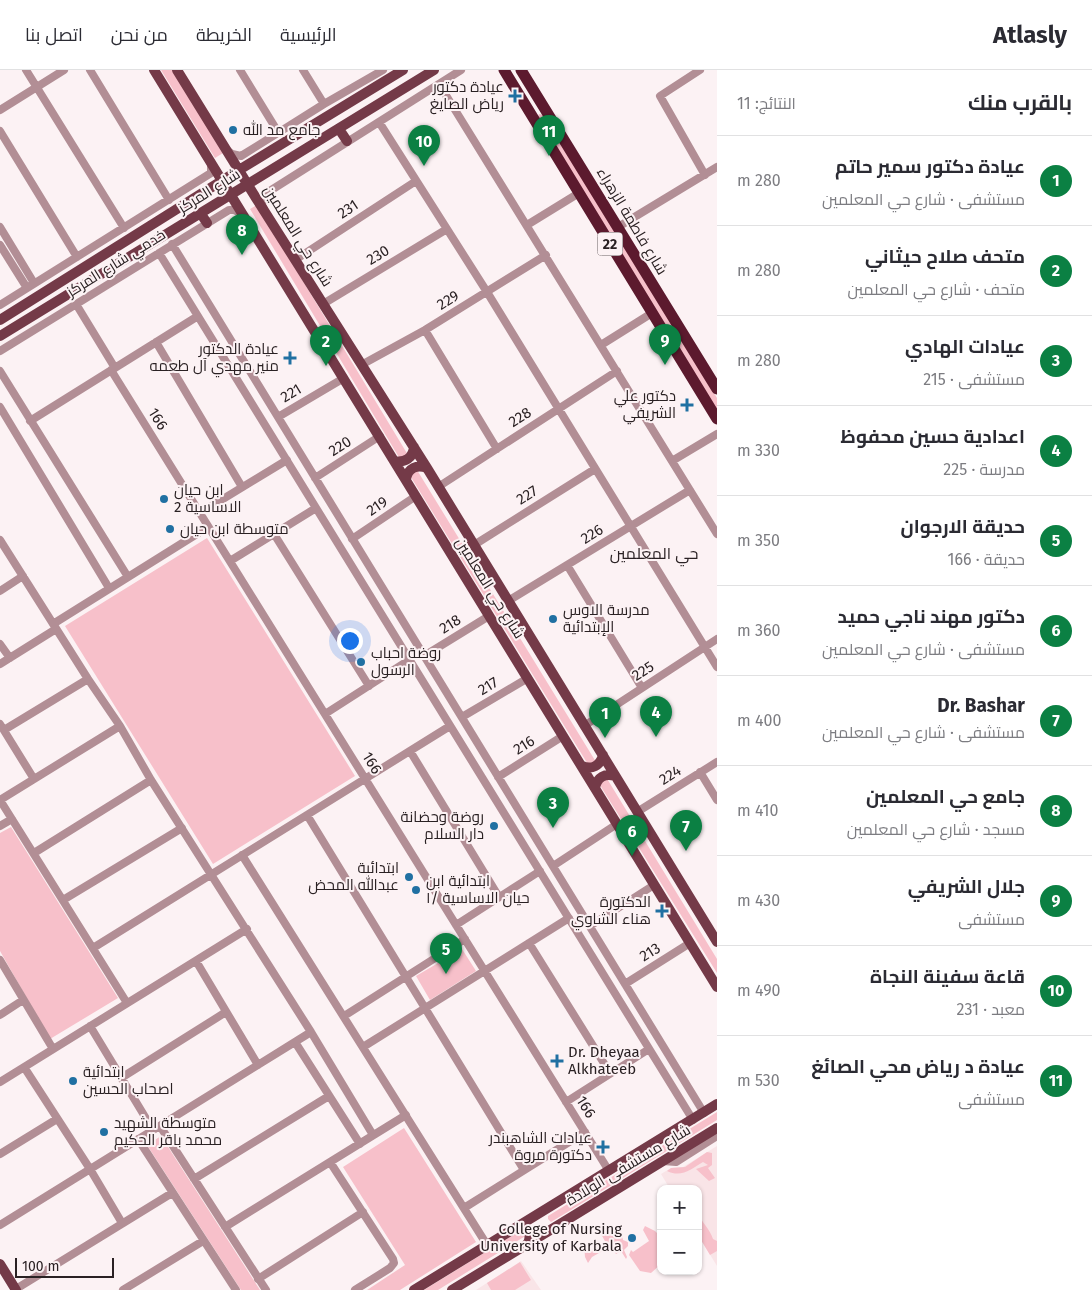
<!DOCTYPE html>
<html lang="ar">
<meta charset="utf-8">
<style>
body{margin:0;font-family:"Fira Sans",Cairo,sans-serif;background:#f2f2f3;color:#2b2b33;direction:rtl}
.controls{position:absolute;right:15px;bottom:15px;display:grid;overflow:hidden;border-radius:10px;box-shadow:0 1px 4px #0004}
.controls button{width:45px;height:45px;display:grid;place-items:center;padding:0;border:0;border-bottom:1px solid #e1e1e2;background:#fff;color:#2b2b33;font:25px sans-serif}
.scale{position:absolute;left:15px;bottom:12px;width:99px;box-sizing:border-box;padding-left:5px;border:2px solid #2a2123;border-top:0;font-size:14px;line-height:18px;white-space:nowrap;color:#2a2123;-webkit-text-stroke:4px #fcf2f4;paint-order:stroke}
.you{position:absolute;left:349px;top:570px;width:18px;height:18px;margin:-12px;border:4px solid #fff;border-radius:50%;background:#1a73e8;box-shadow:0 0 0 8px #1a73e833}
.badge{display:grid;place-items:center;width:32px;height:32px;border-radius:50%;background:#0b8043;color:#fff;font-size:16px;font-weight:700}
.pin{position:absolute;translate:-50% -41px;filter:drop-shadow(0 1px 2px #0008)}
.pin::after{content:'';position:absolute;top:26px;width:18px;height:15px;background:inherit;clip-path:polygon(0 0,100% 0,50% 100%)}
.list{margin:0;padding:0;list-style:none}
h2{display:flex;justify-content:space-between;align-items:center;height:65px;margin:0;padding:0 20px;font-size:21px}
h2 small{font-size:16px;font-weight:400;color:#7c7c81}
.list li{display:grid;grid-template-columns:32px 1fr auto;gap:15px;align-items:center;box-sizing:border-box;height:90px;padding:0 20px;border-top:1px solid #e1e1e2}
.list b{display:block;font-size:19px;white-space:nowrap}
.list p{margin:0;font-size:16px;white-space:nowrap;color:#7c7c81}
.list em{font-size:16px;font-style:normal;color:#7c7c81}
.map{position:relative;flex:none;width:717px;height:1220px;overflow:hidden;direction:ltr}
header{display:flex;align-items:center;gap:30px;box-sizing:border-box;height:70px;padding:0 25px;background:#fff;border-bottom:1px solid #e1e1e2}
header strong{font-size:24px}
nav{display:flex;gap:28px;margin-inline-start:auto;font-size:18px}
main{display:flex}
aside{flex:1;background:#fff}
.map>svg:first-child{display:block}
.built{fill:#f9e4e7}
.green{fill:#f7c0ca}
.lines{fill:none;stroke-linecap:round;stroke-linejoin:round}
.minor{stroke:#b28e95;stroke-width:8}
.major{stroke:#743a48;stroke-width:10}
.highway{stroke:#5c1a2e;stroke-width:11}
.poi-dot{fill:#2070a2;stroke:#fcf2f4;stroke-width:2}
.labels{text-anchor:middle;dominant-baseline:central;stroke-width:4;stroke-linejoin:round;paint-order:stroke}
.shield{fill:#fcf2f4;stroke:#696062;stroke-width:1}
.shield-label{font-size:14px;font-weight:bold;fill:#2a2123}
.poi-label{font-size:15px;fill:#2a2123;stroke:#fcf2f4;text-anchor:start}
.street-label{font-size:15px;fill:#2a2123;stroke:#fcf2f4}
.neighbourhood-label{font-size:16px;fill:#2a2123;stroke:#fcf2f4}
</style>
<header>
<strong>Atlasly</strong>
<nav><a>الرئيسية</a><a>الخريطة</a><a>من نحن</a><a>اتصل بنا</a></nav>
</header>
<main>
<aside>
<h2>بالقرب منك<small>النتائج: 11</small></h2>
<ul class="list">
<li><span class="badge">1</span><div><b>عيادة دكتور سمير حاتم</b><p>مستشفى · شارع حي المعلمين</p></div><em>280 m</em></li>
<li><span class="badge">2</span><div><b>متحف صلاح حيثاني</b><p>متحف · شارع حي المعلمين</p></div><em>280 m</em></li>
<li><span class="badge">3</span><div><b>عيادات الهادي</b><p>مستشفى · 215</p></div><em>280 m</em></li>
<li><span class="badge">4</span><div><b>اعدادية حسين محفوظ</b><p>مدرسة · 225</p></div><em>330 m</em></li>
<li><span class="badge">5</span><div><b>حديقة الارجوان</b><p>حديقة · 166</p></div><em>350 m</em></li>
<li><span class="badge">6</span><div><b>دكتور مهند ناجي حميد</b><p>مستشفى · شارع حي المعلمين</p></div><em>360 m</em></li>
<li><span class="badge">7</span><div><b>Dr. Bashar</b><p>مستشفى · شارع حي المعلمين</p></div><em>400 m</em></li>
<li><span class="badge">8</span><div><b>جامع حي المعلمين</b><p>مسجد · شارع حي المعلمين</p></div><em>410 m</em></li>
<li><span class="badge">9</span><div><b>جلال الشريفي</b><p>مستشفى</p></div><em>430 m</em></li>
<li><span class="badge">10</span><div><b>قاعة سفينة النجاة</b><p>معبد · 231</p></div><em>490 m</em></li>
<li><span class="badge">11</span><div><b>عيادة د رياض محي الصائغ</b><p>مستشفى</p></div><em>530 m</em></li>
</ul>
</aside>
<div class="map">
<svg width="717" height="1220" viewBox="0 0 717 1220">
<rect width="100%" height="100%" fill="#fcf2f4"/>
<path class="built" d="M717 1076V1196L698 1165V1119H670L661 1104 671 1098 683 1097Z
M521 1191 541 1220H476Z"/>
<path class="green" d="M161 0H172L223 83 215 88Z
M539 44 544 45 717 328V341L538 46Z
M257 135 408 385 400 389 250 139Z
M417 400 596 692 589 696 409 404Z
M207 468 355 706 213 794 65 556Z
M606 707 717 889V903L598 712Z
M11 757 118 928 50 969 0 881V763Z
M462 879 476 901 430 930 416 906Z
M717 1042V1050L571 1140 551 1152 548 1149V1146Z
M404 1058 476 1172 400 1220H367L405 1195 343 1097Z
M161 1066 260 1220H241L147 1075Z
M707 1082 712 1083V1095L708 1098 715 1108 709 1111 696 1099 708 1095 703 1092C691 1099 682 1108 667 1101L671 1098 685 1097Z
M698 1143C702 1153 710 1159 713 1169L717 1171V1181L710 1185 698 1165Z
M616 1156 617 1163 619 1162 622 1166 623 1170 628 1172V1176L624 1180 627 1187 626 1189 621 1181 616 1184 611 1176 592 1187 588 1193 585 1187 584 1174 590 1182 606 1173 601 1164Z
M645 1156 655 1161 661 1167V1194L651 1203 640 1201 629 1185 631 1180 633 1182 649 1171 643 1160Z
M523 1159 527 1165 438 1220H424Z
M520 1192 531 1210 515 1220H491L487 1213Z"/>
<g class="lines">
<path class="minor" d="M26 0 124 158
M90 0 169 130
M240 0 278 62
M303 0 324 34
M700 0 660 26 705 105
M439 14 717 464
M0 40 64 0
M379 52 487 222 717 597
M0 61 77 187
M228 81 232 84 241 86 324 34 383 0
M264 139 262 135 265 124 461 0
M527 155 579 123
M0 157 34 213
M618 157 717 97
M172 174 704 1043
M0 175 27 218
M159 183 693 1050
M295 190 416 111
M76 234 115 298
M323 234 447 159
M0 235 211 103V92
M425 260 497 379
M156 272 242 417
M601 275 652 243
M0 281 229 140H234L242 144
M363 294 425 260 546 185
M111 300 609 1101
M0 301 128 507
M0 337 109 518
M278 347 344 308
M30 351 198 246
M672 391 717 364
M315 408 380 366
M438 417 617 301
M200 443 287 390
M274 464 369 616
M352 469 416 426
M0 470 88 609 120 656 151 710 311 962 373 1065
M474 475 595 399
M230 491 316 438
M567 495 642 618
M0 521 23 506
M508 531 690 420
M53 554 208 457
M0 574 10 588
M424 586 489 546
M0 594 56 559
M325 644 409 590
M462 647 528 608
M0 654 34 709
M584 656 717 569
M4 660 88 609
M410 681 499 827
M700 702 717 730
M498 707 563 666
M0 730 127 933
M0 730 120 656
M637 742 717 692
M307 745 524 1100
M0 756 12 749
M34 783 151 710
M242 785 487 1175
M553 796 617 754
M63 830 182 758
M456 855 540 801
M590 856 654 815
M529 873 610 1003
M93 878 450 656
M0 890 53 979
M196 891 258 995
M625 914 690 873
M0 945 23 930
M344 946 465 869
M90 956 153 1060
M295 972 360 1074
M363 977 569 848
M24 997 90 1099 122 1153
M121 1008 226 942
M0 1012 247 859
M566 1032 649 979
M160 1056 266 1220
M138 1069 236 1220
M0 1084 57 1049
M663 1091 676 1092 717 1066
M330 1092 393 1189 394 1193 390 1198 355 1220
M194 1109 329 1026
M464 1138 585 1062
M0 1155 311 962
M225 1157 406 1045
M258 1209 363 1142
M16 1219 172 1123
M123 1220 203 1171"/>
<path class="major" d="M154 0 717 917
M177 0 256 128 427 398 717 872
M339 59 347 71
M201 144 207 153
M0 250 239 100 403 0
M0 266 434 0
M394 391C405 393 413 388 414 377
M406 409C408 398 417 394 427 398
M582 696C592 700 600 696 603 685
M595 718C597 707 605 703 615 706
M518 1156C528 1157 532 1164 528 1173
M0 1194 16 1220
M414 1220 717 1034
M452 1220 717 1058"/>
<path class="highway" d="M504 0 717 349
M521 0 717 319"/>
</g>
<g class="poi-dot">
<path d="M512.5 18.5h5v5h5v5h-5v5h-5v-5h-5v-5h5z"/>
<circle cx="233" cy="60" r="5"/>
<path d="M287.5 280.5h5v5h5v5h-5v5h-5v-5h-5v-5h5z"/>
<path d="M684.5 327.5h5v5h5v5h-5v5h-5v-5h-5v-5h5z"/>
<circle cx="164" cy="429" r="5"/>
<circle cx="170" cy="459" r="5"/>
<circle cx="553" cy="549" r="5"/>
<circle cx="361" cy="592" r="5"/>
<circle cx="494" cy="756" r="5"/>
<circle cx="409" cy="807" r="5"/>
<circle cx="416" cy="820" r="5"/>
<path d="M659.5 833.5h5v5h5v5h-5v5h-5v-5h-5v-5h5z"/>
<path d="M554.5 983.5h5v5h5v5h-5v5h-5v-5h-5v-5h5z"/>
<circle cx="73" cy="1011" r="5"/>
<circle cx="104" cy="1062" r="5"/>
<path d="M600.5 1069.5h5v5h5v5h-5v5h-5v-5h-5v-5h5z"/>
<circle cx="632" cy="1168" r="5"/>
</g>
<g class="labels">
<rect class="shield" x="597.5" y="162.5" width="25" height="23" rx="4"/>
<g class="shield-label">
<text x="610" y="174">22</text>
</g>
<g class="poi-label">
<text x="504" y="17" text-anchor="end">عيادة دكتور<tspan x="504" dy="17">رياض الصايغ</tspan></text>
<text x="243" y="60">جامع مد الله</text>
<text x="279" y="279" text-anchor="end">عيادة الدكتور<tspan x="279" dy="17">منير مهدي آل طعمه</tspan></text>
<text x="676" y="326" text-anchor="end">دكتور علي<tspan x="676" dy="17">الشريفي</tspan></text>
<text x="174" y="420">ابن حيان<tspan x="174" dy="17">الاساسية 2</tspan></text>
<text x="180" y="459">متوسطة ابن حيان</text>
<text x="563" y="540">مدرسة الاوس<tspan x="563" dy="17">الإبتدائية</tspan></text>
<text x="371" y="583">روضة احباب<tspan x="371" dy="17">الرسول</tspan></text>
<text x="484" y="747" text-anchor="end">روضة وحضانة<tspan x="484" dy="17">دار السلام</tspan></text>
<text x="399" y="798" text-anchor="end">ابتدائية<tspan x="399" dy="17">عبدالله المحض</tspan></text>
<text x="426" y="811">ابتدائية ابن<tspan x="426" dy="17">حيان الاساسية /١</tspan></text>
<text x="651" y="832" text-anchor="end">الدكتورة<tspan x="651" dy="17">هناء الشاوي</tspan></text>
<text x="568" y="982">Dr. Dheyaa<tspan x="568" dy="17">Alkhateeb</tspan></text>
<text x="83" y="1002">ابتدائية<tspan x="83" dy="17">اصحاب الحسين</tspan></text>
<text x="114" y="1053">متوسطة الشهيد<tspan x="114" dy="17">محمد باقر الحكيم</tspan></text>
<text x="592" y="1068" text-anchor="end">عيادات الشاهبندر<tspan x="592" dy="17">دكتورة مروة</tspan></text>
<text x="622" y="1159" text-anchor="end">College of Nursing<tspan x="622" dy="17">University of Karbala</tspan></text>
</g>
<g class="street-label">
<text transform="translate(209 121) rotate(-32)">شارع المركز</text>
<text transform="translate(348 139) rotate(-33)">231</text>
<text transform="translate(632 151) rotate(59)">شارع فاطمة الزهراء</text>
<text transform="translate(298 166) rotate(58)">شارع حي المعلمين</text>
<text transform="translate(378 185) rotate(-31)">230</text>
<text transform="translate(116 193) rotate(-32)">خدمي شارع المركز</text>
<text transform="translate(448 230) rotate(-32)">229</text>
<text transform="translate(291 323) rotate(-31)">221</text>
<text transform="translate(520 347) rotate(-33)">228</text>
<text transform="translate(158 349) rotate(58)">166</text>
<text transform="translate(340 376) rotate(-33)">220</text>
<text transform="translate(527 425) rotate(-32)">227</text>
<text transform="translate(377 436) rotate(-34)">219</text>
<text transform="translate(592 464) rotate(-32)">226</text>
<text transform="translate(490 518) rotate(58)">شارع حي المعلمين</text>
<text transform="translate(450 554) rotate(-32)">218</text>
<text transform="translate(643 601) rotate(-33)">225</text>
<text transform="translate(488 616) rotate(-31)">217</text>
<text transform="translate(524 675) rotate(-32)">216</text>
<text transform="translate(372 693) rotate(58)">166</text>
<text transform="translate(670 705) rotate(-32)">224</text>
<text transform="translate(650 882) rotate(-32)">213</text>
<text transform="translate(586 1037) rotate(58)">166</text>
<text transform="translate(628 1095) rotate(-31)">شارع مستشفى الولادة</text>
</g>
<g class="neighbourhood-label">
<text x="654" y="483">حي المعلمين</text>
</g>
</g>
</svg>
<div class="controls">
<button>+</button>
<button>−</button>
</div>
<div class="scale">100 m</div>
<div class="you"></div>
<div class="pin badge" style="left:605px;top:668px">1</div>
<div class="pin badge" style="left:326px;top:296px">2</div>
<div class="pin badge" style="left:553px;top:758px">3</div>
<div class="pin badge" style="left:656px;top:667px">4</div>
<div class="pin badge" style="left:446px;top:904px">5</div>
<div class="pin badge" style="left:632px;top:786px">6</div>
<div class="pin badge" style="left:686px;top:781px">7</div>
<div class="pin badge" style="left:242px;top:185px">8</div>
<div class="pin badge" style="left:665px;top:295px">9</div>
<div class="pin badge" style="left:424px;top:96px">10</div>
<div class="pin badge" style="left:549px;top:86px">11</div>
</div>
</main>
